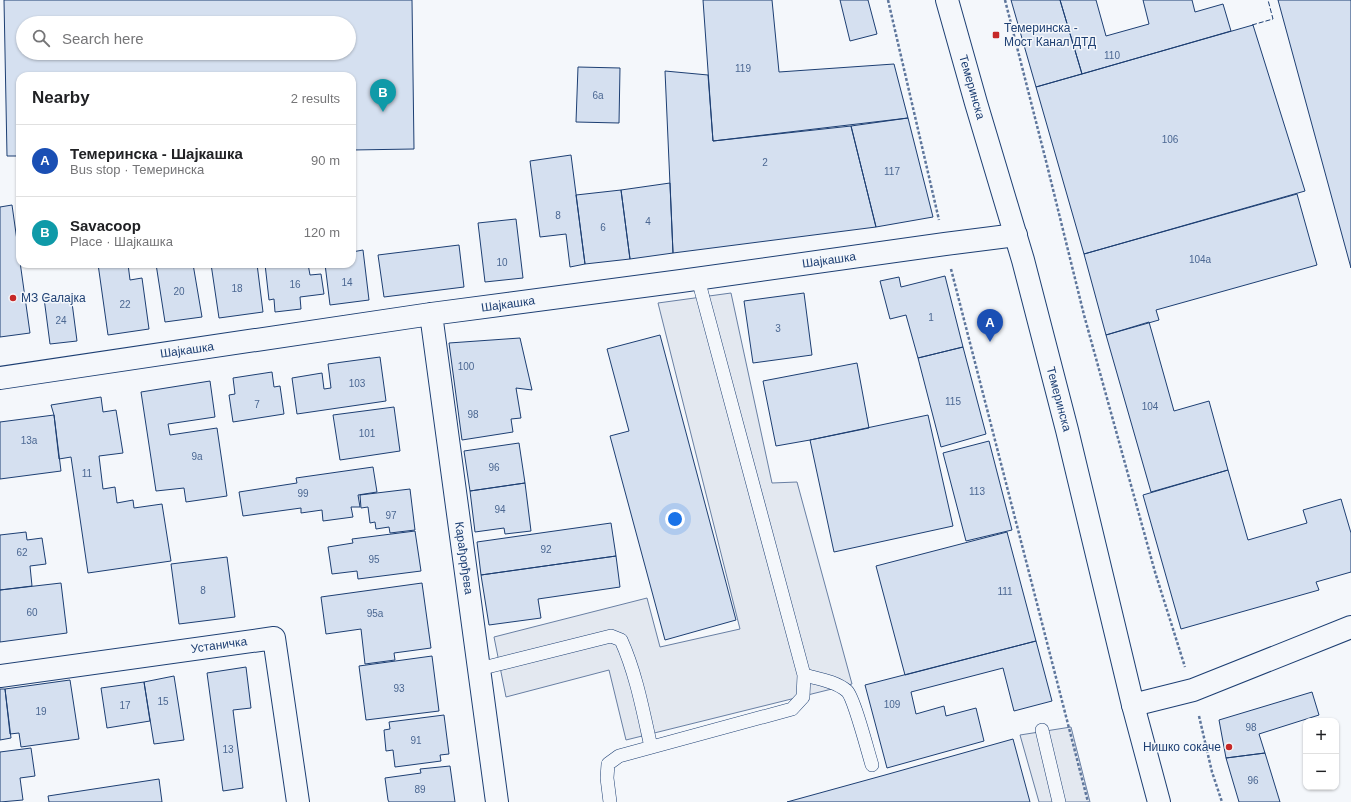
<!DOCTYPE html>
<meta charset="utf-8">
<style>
body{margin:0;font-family:Arial,sans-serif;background:#f2f2f2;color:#202124}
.controls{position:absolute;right:12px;bottom:12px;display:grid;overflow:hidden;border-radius:8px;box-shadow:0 1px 3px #0004}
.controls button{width:36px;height:36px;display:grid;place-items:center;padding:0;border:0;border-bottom:1px solid #e0e0e0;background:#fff;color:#202124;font:20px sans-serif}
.you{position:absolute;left:675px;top:519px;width:14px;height:14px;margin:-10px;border:3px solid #fff;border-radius:50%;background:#1a73e8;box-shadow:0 0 0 6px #1a73e833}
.badge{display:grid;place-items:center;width:26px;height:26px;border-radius:50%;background:#1a73e8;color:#fff;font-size:13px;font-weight:700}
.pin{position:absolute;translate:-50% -33px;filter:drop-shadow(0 1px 2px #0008)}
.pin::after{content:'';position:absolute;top:21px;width:14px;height:12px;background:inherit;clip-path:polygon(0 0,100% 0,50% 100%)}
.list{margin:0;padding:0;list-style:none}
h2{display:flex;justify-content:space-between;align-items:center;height:52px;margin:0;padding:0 16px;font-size:17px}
h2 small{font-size:13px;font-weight:400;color:#757577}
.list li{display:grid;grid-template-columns:26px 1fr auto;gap:12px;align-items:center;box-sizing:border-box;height:72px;padding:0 16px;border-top:1px solid #e0e0e0}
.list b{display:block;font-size:15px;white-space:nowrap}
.list p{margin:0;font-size:13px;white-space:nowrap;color:#757577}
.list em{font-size:13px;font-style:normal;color:#757577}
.icon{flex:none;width:22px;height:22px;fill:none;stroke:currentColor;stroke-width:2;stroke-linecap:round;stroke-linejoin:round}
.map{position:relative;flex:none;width:1351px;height:802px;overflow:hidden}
.search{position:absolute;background:#fff;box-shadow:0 1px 3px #0004;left:16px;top:16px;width:340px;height:44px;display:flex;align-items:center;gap:10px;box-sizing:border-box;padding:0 14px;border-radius:22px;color:#757577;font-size:15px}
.panel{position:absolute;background:#fff;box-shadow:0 1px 3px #0004;left:16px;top:72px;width:340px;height:196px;border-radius:12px}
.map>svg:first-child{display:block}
.parking{fill:#e3e8f0;stroke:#687fa3}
.building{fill:#d5e0f0;stroke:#1d3f73;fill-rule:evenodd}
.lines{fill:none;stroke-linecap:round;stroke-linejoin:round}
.lane-casing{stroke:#1d3f73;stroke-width:14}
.street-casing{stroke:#1d3f73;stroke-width:24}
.secondary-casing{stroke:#1d3f73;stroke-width:24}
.path{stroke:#5e769c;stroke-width:2.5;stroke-dasharray:3 2;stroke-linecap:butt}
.lane{stroke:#f4f7fb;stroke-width:13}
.street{stroke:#f4f7fb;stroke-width:22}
.secondary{stroke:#f4f7fb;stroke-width:22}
.fence{stroke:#1d3f73;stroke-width:1;stroke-dasharray:5 2;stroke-linecap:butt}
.poi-dot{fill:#c62828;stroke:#f4f7fb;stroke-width:1.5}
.labels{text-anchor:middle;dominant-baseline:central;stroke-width:3;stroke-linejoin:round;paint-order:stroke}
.number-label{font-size:10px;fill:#4b6792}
.poi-label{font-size:12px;fill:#1d3f73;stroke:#f4f7fb;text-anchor:start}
.street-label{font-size:12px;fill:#1d3f73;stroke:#f4f7fb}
</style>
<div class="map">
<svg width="1351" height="802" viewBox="0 0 1351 802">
<rect width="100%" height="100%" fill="#f4f7fb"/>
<path class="parking" d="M731 293 772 483 797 482 852 684 626 740 609 670 506 697 494 637 647 598 660 647 740 629 658 303Z
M1071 727 1090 802H1039L1020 735Z"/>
<path class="building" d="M4 0H412L414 149 352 150V76H20V156H7ZM23 23H349V53H23Z
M703 0H772L779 72 894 64 908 118 713 141Z
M840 0H868L877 34 850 41Z
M1011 0H1060L1082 74 1036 87Z
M1060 0H1096L1106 36 1149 24 1143 0H1192L1195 12 1223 4 1231 31 1082 74Z
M1278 0H1351V268Z
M1253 25 1305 191 1084 254 1036 87Z
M578 67 620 68 619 123 576 122Z
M665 71 708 75 713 141 851 126 876 227 673 253Z
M908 118 933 217 876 227 851 126Z
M571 155 585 264 570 267 566 234 540 237 530 161Z
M670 183 673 253 630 259 621 190Z
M621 190 630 259 585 264 576 195Z
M1297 194 1317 265 1156 310 1159 320 1106 335 1084 254Z
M12 205 30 333 0 337V207Z
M516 219 523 278 485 282 478 223Z
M459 245 464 287 384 297 378 255Z
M363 250 369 300 330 305 325 264H352V252Z
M98 264H128L130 280 142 278 149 329 108 335Z
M156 264H176V266L193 264 202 317 165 322Z
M211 264H257L263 312 219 318Z
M265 264H308L310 275 321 274 324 294 300 297 301 309 275 312 274 299 269 300Z
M945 276 963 347 918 358 906 315 890 319 880 281 899 277 901 287Z
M804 293 812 355 753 363 744 301Z
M71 295 77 341 50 344 44 298Z
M1149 322 1174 411 1209 401 1228 470 1151 492 1106 335Z
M660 335 736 620 665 640 610 436 629 431 607 349Z
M520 338 532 390 516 388 521 418 511 419 513 432 462 440 449 343Z
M963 347 986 434 941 447 918 358Z
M380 357 386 401 297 414 292 378 322 373 324 389 331 388 328 364Z
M857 363 869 428 810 440 776 446 763 381Z
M272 372 274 387 280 386 284 414 233 422 229 395 235 394 233 378Z
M210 381 215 417 168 424 170 435 217 428 227 496 186 502 184 488 156 491 141 392Z
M101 397 103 412 116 410 123 453 99 456 103 489 115 487 117 503 133 500 134 508 162 504 171 561 88 573 71 457 59 459 54 415 51 405Z
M394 407 400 451 340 460 333 415Z
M54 415 61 471 0 479V422Z
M928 415 953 526 834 552 810 440Z
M989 441 1012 530 966 541 943 453Z
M519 443 525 483 470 491 464 451Z
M373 467 377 492 358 495 360 507H351L353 517 323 521 322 510 301 513V508L243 516 239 492 297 483 296 478Z
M1228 470 1248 540 1307 523 1303 510 1341 499 1351 533V572L1316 582 1319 590 1181 629 1143 495Z
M525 483 531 531 505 534 504 528 475 532 470 491Z
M410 489 415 530 390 533 389 527 376 529 375 522 370 523 368 507 361 508 360 495Z
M611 523 616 556 481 575 477 542Z
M415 531 421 571 358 579 357 571 332 574 328 547 353 543 352 539Z
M26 532 27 540 42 538 46 564 30 566 32 586 0 590V535Z
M1007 532 1036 641 905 675 876 566Z
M616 556 620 587 538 599 541 618 489 625 481 575Z
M227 557 235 617 179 624 171 564Z
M61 583 67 633 0 642V590Z
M422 583 431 648 394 653 395 660 365 664 361 629 326 634 321 597Z
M1036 641 1052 701 1014 711 1003 668 911 692 916 714 944 706 946 716 976 708 984 741 887 768 865 685Z
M432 656 439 711 366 720 359 666Z
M246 667 251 708 233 710 243 788 223 791 207 673Z
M174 676 184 740 154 744 144 682Z
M70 680 79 739 21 747 19 733 10 734 5 689Z
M144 682 150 721 107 728 101 688Z
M0 689H5L11 738 0 740Z
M1312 692 1319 715 1259 734 1265 753 1226 758 1219 720Z
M444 715 449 754 440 755 441 761 395 767 393 750 386 751 384 730 390 729 389 722Z
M1013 739 1030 802H787L885 775Z
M31 748 35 776 20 778 23 800 0 802V752Z
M1265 753 1280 802H1239L1226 758Z
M450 766 455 802H389L388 800 385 778 421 773 420 769Z
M159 779 162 802H49L48 796Z"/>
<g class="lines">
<g class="lane-casing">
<path id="lane" d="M479 669 611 636 621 640C636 673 643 711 651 747
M804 675C818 679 835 681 847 691 854 698 868 752 872 765
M1042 730 1059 802
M610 802 607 778 608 764 619 756 792 709 803 697 804 675 698 279"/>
</g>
<g class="street-casing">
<path id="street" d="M431 314 497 802
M0 378 431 314 681 281 945 244 1016 235
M0 676 274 638 298 802
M1133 705 1193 690 1351 627"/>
</g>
<g class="secondary-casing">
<path id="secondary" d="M947 0 976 103 1023 260 1067 430 1133 705 1159 802"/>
</g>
<path class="path" d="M888 0 939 220
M1005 0 1046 161 1084 315 1155 572 1185 667
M951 269 1088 802
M1199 716 1212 772 1222 802"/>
<use href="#lane" class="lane"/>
<use href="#street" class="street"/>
<use href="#secondary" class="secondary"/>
<path class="fence" d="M1252 25 1273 19 1268 0"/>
</g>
<g class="poi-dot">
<rect x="992" y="31" width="8" height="8" rx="2"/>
<circle cx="13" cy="298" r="4"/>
<circle cx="1229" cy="747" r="4"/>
</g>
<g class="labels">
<g class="number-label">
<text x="1112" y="55">110</text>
<text x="743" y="68">119</text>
<text x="598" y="95">6a</text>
<text x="1170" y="139">106</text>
<text x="765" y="162">2</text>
<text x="892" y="171">117</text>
<text x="558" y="215">8</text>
<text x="648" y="221">4</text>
<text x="603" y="227">6</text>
<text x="1200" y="259">104a</text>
<text x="502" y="262">10</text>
<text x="347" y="282">14</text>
<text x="295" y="284">16</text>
<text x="237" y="288">18</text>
<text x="179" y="291">20</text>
<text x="125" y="304">22</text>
<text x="931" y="317">1</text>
<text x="61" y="320">24</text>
<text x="778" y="328">3</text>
<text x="466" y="366">100</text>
<text x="357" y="383">103</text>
<text x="953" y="401">115</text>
<text x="257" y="404">7</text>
<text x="1150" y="406">104</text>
<text x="473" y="414">98</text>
<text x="367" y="433">101</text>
<text x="29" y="440">13a</text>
<text x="197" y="456">9a</text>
<text x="494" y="467">96</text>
<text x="87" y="473">11</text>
<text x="977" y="491">113</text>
<text x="303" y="493">99</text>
<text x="500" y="509">94</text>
<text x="391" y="515">97</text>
<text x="546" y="549">92</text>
<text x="22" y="552">62</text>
<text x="374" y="559">95</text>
<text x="203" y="590">8</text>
<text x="1005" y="591">111</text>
<text x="32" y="612">60</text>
<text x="375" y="613">95a</text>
<text x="399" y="688">93</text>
<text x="163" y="701">15</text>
<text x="892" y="704">109</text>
<text x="125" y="705">17</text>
<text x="41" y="711">19</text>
<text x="1251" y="727">98</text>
<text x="416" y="740">91</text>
<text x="228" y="749">13</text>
<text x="1253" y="780">96</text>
<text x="420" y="789">89</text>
</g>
<g class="poi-label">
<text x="1004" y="28">Темеринска -<tspan x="1004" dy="14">Мост Канал ДТД</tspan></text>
<text x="21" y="298">МЗ Салајка</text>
<text x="1221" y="747" text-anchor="end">Нишко сокаче</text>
</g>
<g class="street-label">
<text transform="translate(972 87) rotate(74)">Темеринска</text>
<text transform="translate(829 260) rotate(-8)">Шајкашка</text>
<text transform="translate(508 304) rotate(-8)">Шајкашка</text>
<text transform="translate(187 350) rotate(-8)">Шајкашка</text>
<text transform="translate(1059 399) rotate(75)">Темеринска</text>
<text transform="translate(464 558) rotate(82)">Карађорђева</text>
<text transform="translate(219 645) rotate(-8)">Устаничка</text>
</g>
</g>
</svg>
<div class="controls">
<button>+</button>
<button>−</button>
</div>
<div class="you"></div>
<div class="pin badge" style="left:990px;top:342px;background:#1a4fb4">A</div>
<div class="pin badge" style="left:383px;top:112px;background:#0f9aa8">B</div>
<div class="search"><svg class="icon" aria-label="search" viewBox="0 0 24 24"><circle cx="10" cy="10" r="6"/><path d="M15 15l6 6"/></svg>Search here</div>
<section class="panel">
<h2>Nearby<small>2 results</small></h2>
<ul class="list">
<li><span class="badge" style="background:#1a4fb4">A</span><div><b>Темеринска - Шајкашка</b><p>Bus stop · Темеринска</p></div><em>90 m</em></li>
<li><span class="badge" style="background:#0f9aa8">B</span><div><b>Savacoop</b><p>Place · Шајкашка</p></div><em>120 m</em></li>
</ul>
</section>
</div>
